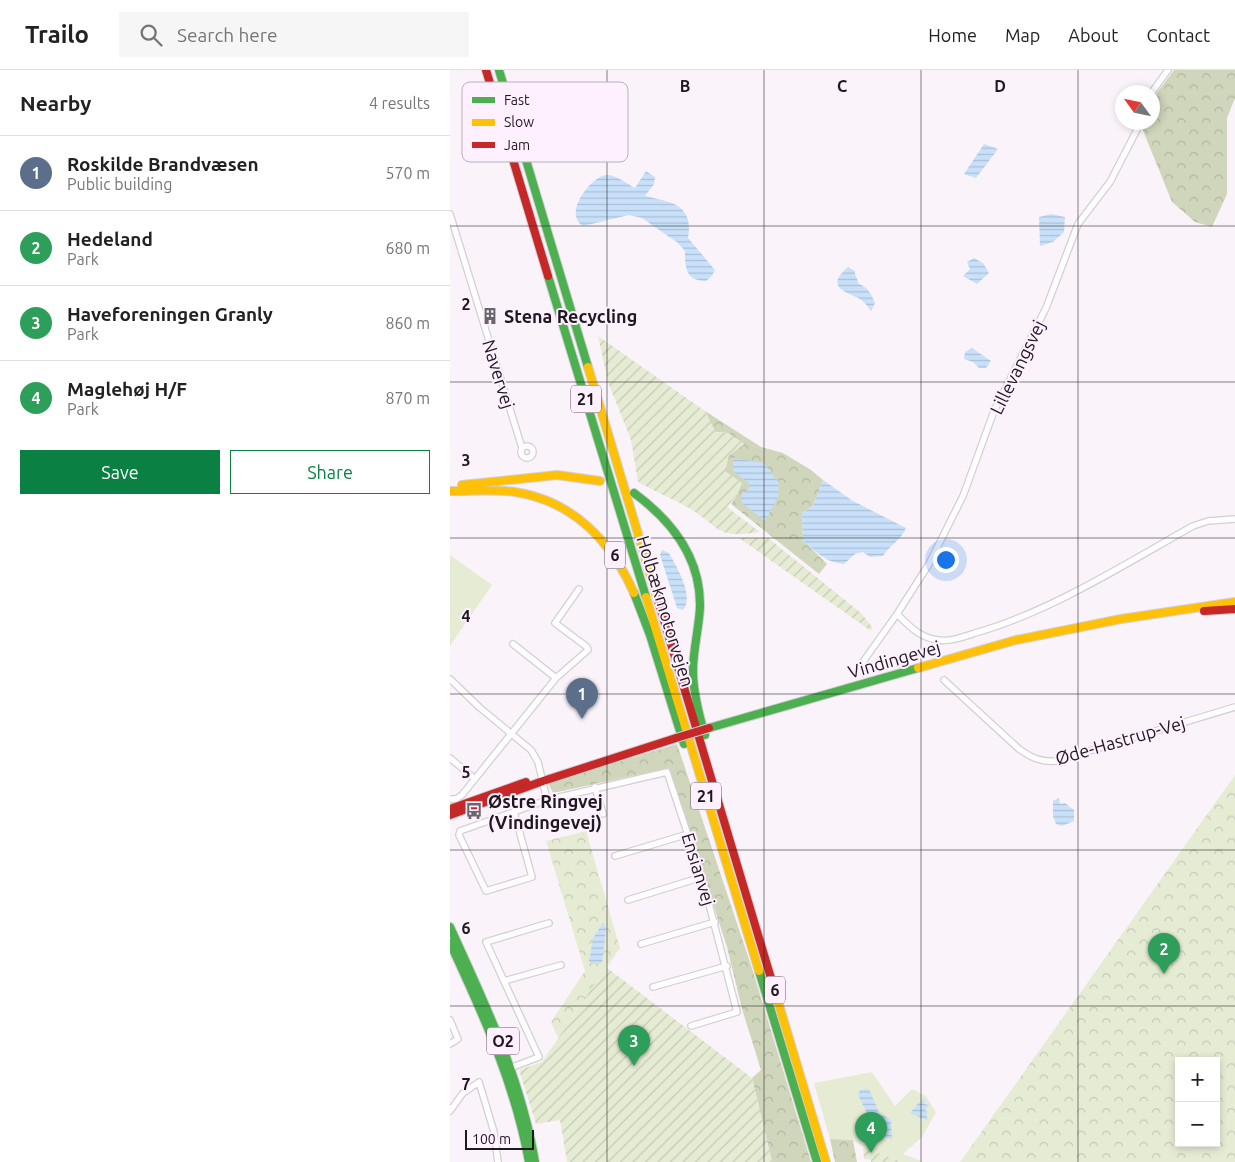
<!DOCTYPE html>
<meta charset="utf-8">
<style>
body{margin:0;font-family:Ubuntu,sans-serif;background:#f6f6f6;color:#222}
.controls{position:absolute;right:15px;bottom:15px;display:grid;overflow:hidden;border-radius:0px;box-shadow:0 2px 8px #0003}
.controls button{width:45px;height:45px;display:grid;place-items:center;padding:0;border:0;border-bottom:1px solid #e0e0e0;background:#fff;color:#222;font:25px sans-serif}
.compass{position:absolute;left:665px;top:15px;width:45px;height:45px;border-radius:50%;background:#fff;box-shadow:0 2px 8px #0003;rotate:303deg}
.scale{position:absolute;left:15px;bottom:12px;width:69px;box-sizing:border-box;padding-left:5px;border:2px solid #1e191e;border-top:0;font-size:14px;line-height:18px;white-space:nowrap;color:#1e191e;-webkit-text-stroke:4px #fef0fe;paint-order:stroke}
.you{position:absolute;left:495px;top:489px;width:18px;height:18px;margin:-12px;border:4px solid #fff;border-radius:50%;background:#1a73e8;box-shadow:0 0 0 8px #1a73e833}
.badge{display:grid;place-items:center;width:32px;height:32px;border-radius:50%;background:#0b8043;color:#fff;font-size:16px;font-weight:700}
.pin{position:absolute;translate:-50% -41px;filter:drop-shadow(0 1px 2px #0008)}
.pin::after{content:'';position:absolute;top:26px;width:18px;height:15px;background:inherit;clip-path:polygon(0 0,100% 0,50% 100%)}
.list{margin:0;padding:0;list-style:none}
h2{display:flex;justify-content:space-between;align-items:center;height:65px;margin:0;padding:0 20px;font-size:21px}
h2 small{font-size:16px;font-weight:400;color:#767676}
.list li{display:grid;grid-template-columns:32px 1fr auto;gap:15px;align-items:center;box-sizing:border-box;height:75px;padding:0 20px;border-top:1px solid #e0e0e0}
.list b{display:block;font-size:19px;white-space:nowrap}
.list p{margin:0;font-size:16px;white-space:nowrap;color:#767676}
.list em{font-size:16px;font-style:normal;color:#767676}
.actions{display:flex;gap:10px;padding:15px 20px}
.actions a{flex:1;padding:11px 0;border:1px solid #0b8043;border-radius:0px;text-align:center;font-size:18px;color:#0b8043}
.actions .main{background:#0b8043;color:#fff}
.icon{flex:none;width:28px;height:28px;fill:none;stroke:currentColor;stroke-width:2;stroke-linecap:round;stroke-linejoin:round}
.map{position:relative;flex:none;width:785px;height:1092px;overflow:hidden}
header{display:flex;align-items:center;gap:30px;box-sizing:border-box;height:70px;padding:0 25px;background:#fff;border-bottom:1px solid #e0e0e0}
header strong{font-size:24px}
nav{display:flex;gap:28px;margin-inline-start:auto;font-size:18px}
.search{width:350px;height:45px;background:#f6f6f6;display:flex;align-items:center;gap:12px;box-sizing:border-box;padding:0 18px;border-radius:0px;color:#767676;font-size:19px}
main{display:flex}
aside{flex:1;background:#fff}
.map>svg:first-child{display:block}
.grass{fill:#e6ecd4}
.forest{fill:url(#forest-crowns)}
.park{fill:url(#park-crowns);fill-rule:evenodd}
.garden{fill:url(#garden-furrows)}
.water{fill:url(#water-rules)}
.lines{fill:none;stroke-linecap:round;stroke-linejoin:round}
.street-casing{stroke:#d3cfd3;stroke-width:8}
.fast-casing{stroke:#d3cfd3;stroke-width:10}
.slow-casing{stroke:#d3cfd3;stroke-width:10}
.jam-casing{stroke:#d3cfd3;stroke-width:10}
.street{stroke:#fefdfe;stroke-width:5.5}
.fast{stroke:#4caf50;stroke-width:8}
.slow{stroke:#ffc107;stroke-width:8}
.jam{stroke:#c62828;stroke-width:8}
.jam-bridge-casing{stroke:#d3cfd3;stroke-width:10;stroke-linecap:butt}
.jam-bridge{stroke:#c62828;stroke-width:8}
.grid{fill:none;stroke:#1e191e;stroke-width:1;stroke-opacity:0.55}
.labels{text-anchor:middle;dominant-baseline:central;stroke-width:4;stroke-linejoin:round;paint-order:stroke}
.shield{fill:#fef0fe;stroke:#615a61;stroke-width:1}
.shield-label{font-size:16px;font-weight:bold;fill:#1e191e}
.poi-label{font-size:18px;font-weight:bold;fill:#1e191e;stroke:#fef0fe;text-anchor:start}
.street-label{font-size:18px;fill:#1e191e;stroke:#fef0fe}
.key{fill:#fef0fe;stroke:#bbb0bb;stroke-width:1}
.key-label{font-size:14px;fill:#1e191e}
.grid-label{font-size:16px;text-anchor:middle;font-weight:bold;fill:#1e191e;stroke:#fef0fe;stroke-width:4;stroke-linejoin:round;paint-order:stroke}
</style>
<header>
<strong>Trailo</strong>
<div class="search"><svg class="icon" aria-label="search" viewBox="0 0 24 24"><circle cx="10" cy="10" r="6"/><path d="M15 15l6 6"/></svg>Search here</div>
<nav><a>Home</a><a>Map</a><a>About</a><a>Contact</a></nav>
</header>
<main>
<aside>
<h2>Nearby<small>4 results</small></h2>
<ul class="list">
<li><span class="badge" style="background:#5c6f8a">1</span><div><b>Roskilde Brandvæsen</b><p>Public building</p></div><em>570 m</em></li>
<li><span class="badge" style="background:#2e9e5b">2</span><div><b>Hedeland</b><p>Park</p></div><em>680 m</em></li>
<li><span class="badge" style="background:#2e9e5b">3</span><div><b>Haveforeningen Granly</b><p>Park</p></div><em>860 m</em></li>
<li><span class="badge" style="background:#2e9e5b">4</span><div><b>Maglehøj H/F</b><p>Park</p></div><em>870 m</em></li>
</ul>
<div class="actions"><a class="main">Save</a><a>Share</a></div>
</aside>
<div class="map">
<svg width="785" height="1092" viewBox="0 0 785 1092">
<defs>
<pattern id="forest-crowns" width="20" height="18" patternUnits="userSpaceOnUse" patternTransform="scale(1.25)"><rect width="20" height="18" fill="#d0d6bb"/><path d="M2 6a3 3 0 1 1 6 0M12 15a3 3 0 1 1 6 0" fill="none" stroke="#b2b7a0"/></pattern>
<pattern id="park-crowns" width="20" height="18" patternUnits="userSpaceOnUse" patternTransform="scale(1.25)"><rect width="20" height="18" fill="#e6ecd4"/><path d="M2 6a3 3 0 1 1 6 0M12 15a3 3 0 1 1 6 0" fill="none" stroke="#c5cab6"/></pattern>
<pattern id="garden-furrows" width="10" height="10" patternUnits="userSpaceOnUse" patternTransform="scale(1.25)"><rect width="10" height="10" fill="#e6ecd4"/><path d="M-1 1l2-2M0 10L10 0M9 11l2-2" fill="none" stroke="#c5cab6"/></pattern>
<pattern id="water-rules" width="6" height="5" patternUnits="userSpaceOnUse" patternTransform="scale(1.25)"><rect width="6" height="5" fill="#c8e0f9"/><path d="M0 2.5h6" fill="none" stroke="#abc0d5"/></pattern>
</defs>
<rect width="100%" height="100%" fill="#faf4fa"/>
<path class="grass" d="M0 485 42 515 0 576Z
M422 1002 445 1036 462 1019 476 1026 486 1042 472 1067 453 1084 474 1092H452L413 1077 403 1070 380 1069 364 1013Z"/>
<path class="forest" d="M724 0H785V28L777 48V124L762 157 745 152 722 132 692 58 694 53 702 52 703 28Z
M255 341 311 377 333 383 361 400 373 410 363 436 352 443 353 470 377 494 369 504 281 434 287 425 274 401 279 385 294 374 278 363 265 362Z
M227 674 301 895 361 1092H322L302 1008 311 1000 292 939 277 877 219 698 103 723 98 713Z
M380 1069 403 1070 407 1092H385Z"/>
<path class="park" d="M785 705V1092H510ZM729 991H766V1073H729Z
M136 761 170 878 108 968 101 952 135 901 96 771Z"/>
<path class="garden" d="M148 266 255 341 265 362 278 363 294 374 279 385 275 401 292 413 287 425 277 437 310 462C262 469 272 457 237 437 221 428 204 421 188 412L181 370 158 312Z
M289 468H318L411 543 422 557 421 561Z
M156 897 302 1008 322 1092H117L110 1050 86 1054 69 1000 92 992Z
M413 1077 452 1092H421V1090L414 1089Z"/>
<path class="water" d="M534 74 548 79 526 108 514 104Z
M196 101 205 107 204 114 195 126C222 132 244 135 238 168L265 200 262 206 256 211C236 211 235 198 235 181L228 173 192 148 179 145 133 156C112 143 142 106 156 105 165 104 176 113 185 118Z
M601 144 615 147 614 162 603 172 590 176 589 147Z
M524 188 533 193 539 203 527 214 513 206 520 199 517 192Z
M398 197 405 201V204L409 214C419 218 421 224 425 233L421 241C418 236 414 232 410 229 396 221 374 218 398 197Z
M522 278 541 291 536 298H529L523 292 514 289 515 282Z
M283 388 314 393 329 413 328 427 315 451 292 433V424L298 420 300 414 283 401Z
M373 410 403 431 456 458C451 470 440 475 433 486L420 487 413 482 405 484 394 494C375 492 367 483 353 470L352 443 363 436Z
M212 480 219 483C226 496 245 526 233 540L227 538 210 485Z
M609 728 610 734 615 733 624 740V751L612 756 606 754 603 746V731Z
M153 853 156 858 152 894 139 892 143 868Z
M419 1019 429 1042 441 1050 442 1070 427 1064 408 1025 410 1020Z
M472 1029 475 1030 474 1034 479 1035 475 1040 478 1042 476 1045 478 1049 476 1050 460 1043Z"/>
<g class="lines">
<g class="street-casing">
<path id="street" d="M702 22 718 0
M691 52 660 112 628 154 596 238 544 341 513 426 479 494 447 544C459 556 470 568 488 570 500 572 513 567 525 563 600 542 675 494 743 456L758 451 785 449
M0 144 72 378
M71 382a6 6 0 1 1 12 0a6 6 0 1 1-12 0Z
M63 574 106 608
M410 596 447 544
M0 609 29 637 81 680 88 692 97 730
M494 610 569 679C582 688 590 692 606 691L785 637
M0 688 25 709
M145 717 153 744
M0 729H6L12 725 106 608 138 580 137 577 105 553 129 519
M64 742 82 807 36 821 9 765 10 761 97 730 217 702 252 807 287 942 241 956
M165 786 238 764
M178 830 252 807
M191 874 265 852
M54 911 111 895
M203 917 277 896
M0 950 8 969 0 974
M60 998 89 987 36 872 99 853
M0 1041 13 1023 29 1012 44 1062 48 1092"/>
</g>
<g class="fast-casing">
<path id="fast" d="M49 0 138 297
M98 206 196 527
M184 423C222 451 251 487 250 537 249 558 243 580 243 601 243 623 249 645 255 665
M184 523 200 565 234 674
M259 658 468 598
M0 857C35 934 71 1008 85 1092
M0 873C33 944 65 1014 79 1092
M309 901 367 1092"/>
</g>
<g class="slow-casing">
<path id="slow" d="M138 297 207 527
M12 415 107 405 150 411
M0 421C22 421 43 419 65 422 123 431 161 471 184 523
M196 527 309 901
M468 598 566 570 671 549 785 532
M323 915 376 1092"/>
</g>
<g class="jam-casing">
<path id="jam" d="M36 0 98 206
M207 527 323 915
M754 541 785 539
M0 739 76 712
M0 745 93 711 226 668"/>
</g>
<use href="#street" class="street"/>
<use href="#fast" class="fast"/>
<use href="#slow" class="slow"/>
<use href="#jam" class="jam"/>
<g class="jam-bridge-casing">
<path id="jam-bridge" d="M226 668 259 658"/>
</g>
<use href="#jam-bridge" class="jam-bridge"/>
</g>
<path class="grid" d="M157 0V1092M314 0V1092M471 0V1092M628 0V1092M0 156H785M0 312H785M0 468H785M0 624H785M0 780H785M0 936H785"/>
<defs>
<g id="building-bare" transform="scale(1.35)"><path d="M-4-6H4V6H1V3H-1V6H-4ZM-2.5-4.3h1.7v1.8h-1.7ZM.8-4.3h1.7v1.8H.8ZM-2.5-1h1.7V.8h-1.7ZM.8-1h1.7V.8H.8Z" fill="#6b666b" stroke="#fef0fe" stroke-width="2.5" paint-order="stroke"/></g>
<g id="bus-bare" transform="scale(1.35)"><path d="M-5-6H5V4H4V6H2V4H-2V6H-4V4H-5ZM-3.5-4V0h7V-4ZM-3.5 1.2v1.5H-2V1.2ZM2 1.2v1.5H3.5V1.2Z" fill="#6b666b" stroke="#fef0fe" stroke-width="2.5" paint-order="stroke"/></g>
</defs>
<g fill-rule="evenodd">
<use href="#building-bare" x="40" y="246"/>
<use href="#bus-bare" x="24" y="741"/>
</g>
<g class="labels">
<g class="shield">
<rect x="121" y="315.5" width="30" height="27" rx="4"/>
<rect x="155" y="471.5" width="20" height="27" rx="4"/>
<rect x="241" y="712.5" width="30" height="27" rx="4"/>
<rect x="315" y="906.5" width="20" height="27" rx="4"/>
<rect x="37" y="957.5" width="32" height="27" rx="4"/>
</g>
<g class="shield-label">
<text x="136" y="329">21</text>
<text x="165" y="485">6</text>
<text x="256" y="726">21</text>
<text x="325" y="920">6</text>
<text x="53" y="971">O2</text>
</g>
<g class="poi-label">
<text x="54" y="246">Stena Recycling</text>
<text x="38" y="731">Østre Ringvej<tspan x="38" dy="21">(Vindingevej)</tspan></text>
</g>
<g class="street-label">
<text transform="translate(567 297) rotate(-64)">Lillevangsvej</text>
<text transform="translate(49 304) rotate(73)">Navervej</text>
<text transform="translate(216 541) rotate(73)">Holbækmotorvejen</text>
<text transform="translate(444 589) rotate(-16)">Vindingevej</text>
<text transform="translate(670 670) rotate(-16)">Øde-Hastrup-Vej</text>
<text transform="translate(249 799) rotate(73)">Ensianvej</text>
</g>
</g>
<rect x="12" y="12" width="166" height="80" rx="8" class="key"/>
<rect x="22" y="27" width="23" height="6" fill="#4caf50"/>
<rect x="22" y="49" width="23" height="7" fill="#ffc107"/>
<rect x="22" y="72" width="23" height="6" fill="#c62828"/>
<g class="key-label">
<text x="54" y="35">Fast</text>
<text x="54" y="57">Slow</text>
<text x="54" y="80">Jam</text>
</g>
<g class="grid-label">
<text x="235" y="22">B</text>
<text x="392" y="22">C</text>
<text x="550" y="22">D</text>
<text x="16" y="240">2</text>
<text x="16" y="396">3</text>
<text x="16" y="552">4</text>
<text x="16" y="708">5</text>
<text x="16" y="864">6</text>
<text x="16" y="1020">7</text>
</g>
</svg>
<div class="controls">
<button>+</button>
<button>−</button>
</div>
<svg class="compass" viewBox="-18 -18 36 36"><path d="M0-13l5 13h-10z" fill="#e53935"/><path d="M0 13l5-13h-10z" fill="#767676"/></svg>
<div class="scale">100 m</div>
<div class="you"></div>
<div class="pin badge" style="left:132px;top:649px;background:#5c6f8a">1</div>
<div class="pin badge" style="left:714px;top:904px;background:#2e9e5b">2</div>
<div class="pin badge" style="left:184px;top:996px;background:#2e9e5b">3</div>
<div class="pin badge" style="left:421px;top:1083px;background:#2e9e5b">4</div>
</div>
</main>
